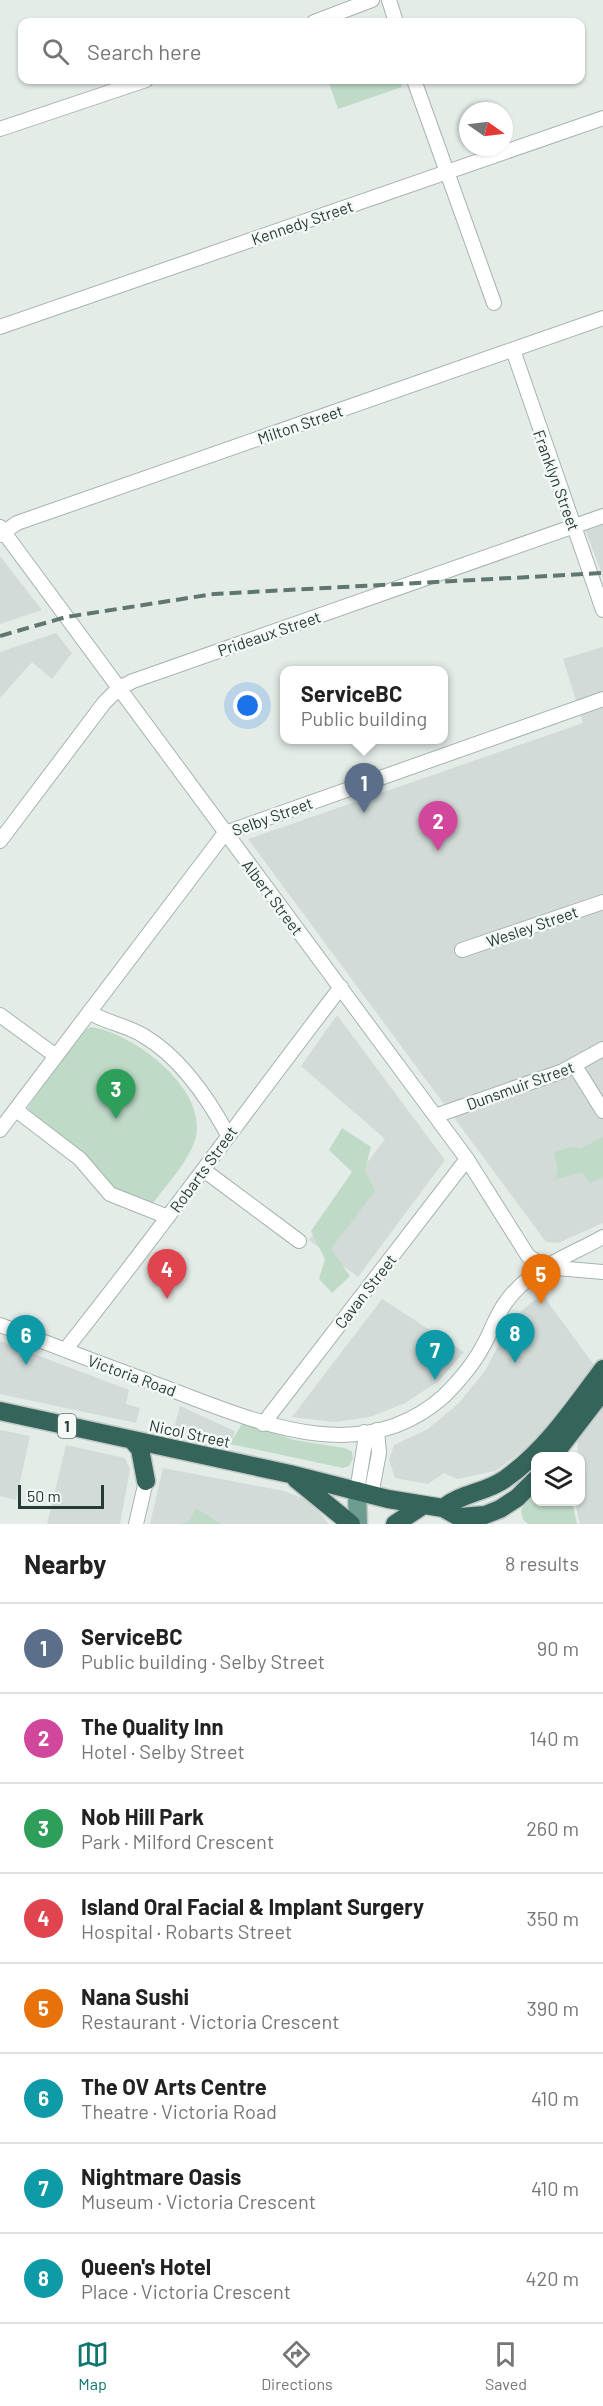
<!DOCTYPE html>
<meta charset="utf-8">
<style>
body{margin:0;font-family:Barlow,sans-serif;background:#f6f6f6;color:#222}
.controls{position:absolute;right:18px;bottom:18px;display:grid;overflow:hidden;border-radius:12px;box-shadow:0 2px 4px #0004}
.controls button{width:54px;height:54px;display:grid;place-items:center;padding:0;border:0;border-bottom:2px solid #e0e0e0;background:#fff;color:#222;font:30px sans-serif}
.compass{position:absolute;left:459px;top:102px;width:54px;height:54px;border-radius:50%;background:#fff;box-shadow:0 2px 4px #0004;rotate:104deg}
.scale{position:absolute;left:18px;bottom:15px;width:86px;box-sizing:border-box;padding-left:6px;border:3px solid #253b35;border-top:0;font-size:16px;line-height:21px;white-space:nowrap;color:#253b35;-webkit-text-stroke:4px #f4f8f6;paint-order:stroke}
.you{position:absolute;left:248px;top:706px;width:21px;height:21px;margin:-15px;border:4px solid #fff;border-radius:50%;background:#1a73e8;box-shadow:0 0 0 9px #1a73e833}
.badge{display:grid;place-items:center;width:39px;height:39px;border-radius:50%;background:#0f766e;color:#fff;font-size:20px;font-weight:700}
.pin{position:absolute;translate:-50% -50px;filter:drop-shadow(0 2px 3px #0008)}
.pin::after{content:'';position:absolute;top:32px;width:21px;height:18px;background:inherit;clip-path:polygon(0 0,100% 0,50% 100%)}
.popup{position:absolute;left:280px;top:666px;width:168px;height:78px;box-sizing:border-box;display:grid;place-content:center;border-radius:12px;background:#fff;filter:drop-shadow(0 2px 4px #0005);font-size:20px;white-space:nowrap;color:#767676}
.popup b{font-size:22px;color:#222}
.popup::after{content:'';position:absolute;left:50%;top:100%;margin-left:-12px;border:12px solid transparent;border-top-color:#fff}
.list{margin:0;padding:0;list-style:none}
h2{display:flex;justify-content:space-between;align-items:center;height:78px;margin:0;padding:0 24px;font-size:26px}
h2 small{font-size:20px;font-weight:400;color:#767676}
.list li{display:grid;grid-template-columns:39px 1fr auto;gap:18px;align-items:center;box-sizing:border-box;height:90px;padding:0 24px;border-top:2px solid #e0e0e0}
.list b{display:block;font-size:22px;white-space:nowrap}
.list p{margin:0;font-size:20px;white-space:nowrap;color:#767676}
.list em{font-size:20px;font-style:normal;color:#767676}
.icon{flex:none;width:33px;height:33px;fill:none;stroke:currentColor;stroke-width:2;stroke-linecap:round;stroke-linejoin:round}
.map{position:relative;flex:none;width:603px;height:1524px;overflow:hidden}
.search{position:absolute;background:#fff;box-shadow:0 2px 4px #0004;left:18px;right:18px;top:18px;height:66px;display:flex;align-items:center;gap:15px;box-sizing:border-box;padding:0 21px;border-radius:12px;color:#767676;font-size:22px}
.sheet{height:798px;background:#fff}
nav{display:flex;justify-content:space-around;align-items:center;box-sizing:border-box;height:84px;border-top:2px solid #e0e0e0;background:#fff;font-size:16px;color:#767676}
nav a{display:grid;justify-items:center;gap:3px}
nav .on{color:#0f766e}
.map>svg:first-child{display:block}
.built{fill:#d2dbd7}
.green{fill:#bfdac7}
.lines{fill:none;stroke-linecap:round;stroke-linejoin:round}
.minor-casing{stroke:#a7b3af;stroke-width:16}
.major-casing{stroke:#c2c8c6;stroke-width:21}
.highway-casing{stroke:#c2c8c6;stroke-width:21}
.minor{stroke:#fff;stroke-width:14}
.major{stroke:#6d9c90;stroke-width:18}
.highway{stroke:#34645a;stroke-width:18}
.rail{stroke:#607670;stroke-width:4;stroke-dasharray:12 6;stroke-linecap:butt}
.labels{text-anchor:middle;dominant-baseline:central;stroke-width:5;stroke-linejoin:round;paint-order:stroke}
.shield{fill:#f4f8f6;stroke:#63746f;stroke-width:1.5}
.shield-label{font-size:15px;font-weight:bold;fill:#253b35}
.street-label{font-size:16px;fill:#253b35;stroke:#f4f8f6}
</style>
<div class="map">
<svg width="603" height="1524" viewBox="0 0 603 1524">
<rect width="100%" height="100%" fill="#e4ece8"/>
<path class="built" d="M603 507V577L580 516Z
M0 556 42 610 0 624Z
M56 633 72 653 52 679 32 662 0 698V652Z
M603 647V1223L558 1243 546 1242 248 839 583 723 563 659Z
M337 1015 445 1160 358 1277 309 1240 385 1139 301 1066Z
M542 1294 594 1365 534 1443 495 1471 457 1479 444 1473 428 1484 395 1478 389 1460 394 1445 428 1429 459 1403 485 1371 513 1318Z
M382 1299 464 1352 439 1381 405 1403 370 1417 334 1422 292 1417Z
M0 1341 129 1390 126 1404 140 1408 136 1423 0 1394Z
M603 1403V1524H580L575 1502H580L577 1434Z
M180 1406 235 1431 231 1444 173 1432Z
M0 1430 30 1436 16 1500 0 1496Z
M66 1445 125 1458 130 1469 120 1524H47Z
M163 1468 284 1491 310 1501 329 1524H150Z"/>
<path class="green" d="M328 80H400L402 87 338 109Z
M91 1027C134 1033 210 1090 195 1140 188 1162 168 1183 154 1202L146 1205 113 1192 29 1113 28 1107 83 1031Z
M342 1128 371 1147 365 1170 375 1191 331 1249 350 1276 332 1293 319 1279 325 1259 311 1231 352 1172 329 1150Z
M603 1137V1178L590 1183 582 1172 554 1180 558 1171 554 1152 572 1147 580 1149Z
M243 1422 294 1440 345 1448 352 1452 353 1459 349 1466 343 1468 230 1444Z
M535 1491 536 1502H572L577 1524H528L523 1519 521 1510Z
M196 1508 221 1524H180L190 1520Z"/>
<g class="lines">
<g class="minor-casing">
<path id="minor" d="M389 0 396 22
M314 22 372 0
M414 80 494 303
M0 129 146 80
M0 327 603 118
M513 350 603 610
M0 527 467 1159 528 1256 545 1267 603 1272
M0 535 17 523 603 318
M0 841 104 703 119 688 133 681 603 516
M462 950 603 902
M89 1012C106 1023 127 1025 144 1036 181 1058 208 1098 228 1135
M0 1015 56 1056
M575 1066 603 1111
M16 1110 80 1159 110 1194 168 1217
M435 1116 563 1071 603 1049
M0 1130 225 833 603 699
M205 1171 299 1241
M0 1325C54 1346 107 1366 161 1386 251 1419 359 1472 444 1396 459 1381 473 1365 483 1346 491 1332 496 1315 506 1302 529 1269 569 1256 603 1237
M65 1350C160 1231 248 1108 341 987
M263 1424 467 1159
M357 1491 365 1442 364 1432
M371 1495 379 1453 377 1430
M136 1524 146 1481"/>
</g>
<g class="major-casing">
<path id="major" d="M357 1491 358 1524"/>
</g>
<g class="highway-casing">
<path id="highway" d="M0 1411 290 1474 388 1499 443 1508 459 1517 485 1515 500 1509 517 1498 536 1479
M133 1441 140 1449 146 1481
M553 1456 603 1391
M296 1479 351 1524
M443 1508C461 1493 485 1493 505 1479 545 1451 574 1408 603 1369
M395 1524 422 1506"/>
</g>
<use href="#minor" class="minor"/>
<use href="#major" class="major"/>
<use href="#highway" class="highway"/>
<path class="rail" d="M0 636 66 617 214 594 603 573"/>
</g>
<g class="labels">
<rect class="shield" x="58" y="1414" width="18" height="24" rx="4.5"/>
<g class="shield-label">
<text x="67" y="1426">1</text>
</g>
<g class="street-label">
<text transform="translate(302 222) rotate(-19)">Kennedy Street</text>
<text transform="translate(300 424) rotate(-19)">Milton Street</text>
<text transform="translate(557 480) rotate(70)">Franklyn Street</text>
<text transform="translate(269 633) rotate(-19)">Prideaux Street</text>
<text transform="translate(272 816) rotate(-20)">Selby Street</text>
<text transform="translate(273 897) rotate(53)">Albert Street</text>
<text transform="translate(532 926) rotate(-19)">Wesley Street</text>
<text transform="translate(520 1085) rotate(-20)">Dunsmuir Street</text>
<text transform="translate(203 1169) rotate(-54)">Robarts Street</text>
<text transform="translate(365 1291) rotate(-52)">Cavan Street</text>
<text transform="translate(132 1375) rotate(20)">Victoria Road</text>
<text transform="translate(190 1433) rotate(12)">Nicol Street</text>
</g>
</g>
</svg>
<div class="controls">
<button><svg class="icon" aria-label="layers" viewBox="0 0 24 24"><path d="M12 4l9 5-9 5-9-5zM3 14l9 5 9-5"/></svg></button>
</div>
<svg class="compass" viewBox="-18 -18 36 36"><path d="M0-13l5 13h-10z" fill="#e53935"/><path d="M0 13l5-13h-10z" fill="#767676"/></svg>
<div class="scale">50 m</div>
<div class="you"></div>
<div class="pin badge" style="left:364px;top:813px;background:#5c6f8a">1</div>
<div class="popup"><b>ServiceBC</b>Public building</div>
<div class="pin badge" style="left:438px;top:851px;background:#d1479c">2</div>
<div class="pin badge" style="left:116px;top:1119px;background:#2e9e5b">3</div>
<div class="pin badge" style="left:167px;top:1299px;background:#e0444e">4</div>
<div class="pin badge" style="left:541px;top:1304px;background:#e8710a">5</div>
<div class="pin badge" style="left:26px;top:1365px;background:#0f9aa8">6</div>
<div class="pin badge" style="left:435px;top:1380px;background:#0f9aa8">7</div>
<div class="pin badge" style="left:515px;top:1363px;background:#0f9aa8">8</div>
<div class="search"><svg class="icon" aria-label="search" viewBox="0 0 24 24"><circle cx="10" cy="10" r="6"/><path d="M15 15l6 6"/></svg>Search here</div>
</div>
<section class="sheet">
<h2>Nearby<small>8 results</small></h2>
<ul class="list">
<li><span class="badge" style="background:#5c6f8a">1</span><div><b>ServiceBC</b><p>Public building · Selby Street</p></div><em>90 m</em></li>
<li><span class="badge" style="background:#d1479c">2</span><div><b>The Quality Inn</b><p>Hotel · Selby Street</p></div><em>140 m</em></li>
<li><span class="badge" style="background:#2e9e5b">3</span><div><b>Nob Hill Park</b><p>Park · Milford Crescent</p></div><em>260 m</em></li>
<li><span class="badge" style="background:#e0444e">4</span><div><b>Island Oral Facial &amp; Implant Surgery</b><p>Hospital · Robarts Street</p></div><em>350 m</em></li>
<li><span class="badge" style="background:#e8710a">5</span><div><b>Nana Sushi</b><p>Restaurant · Victoria Crescent</p></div><em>390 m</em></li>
<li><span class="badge" style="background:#0f9aa8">6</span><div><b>The OV Arts Centre</b><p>Theatre · Victoria Road</p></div><em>410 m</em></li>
<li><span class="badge" style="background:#0f9aa8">7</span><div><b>Nightmare Oasis</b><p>Museum · Victoria Crescent</p></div><em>410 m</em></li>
<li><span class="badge" style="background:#0f9aa8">8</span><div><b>Queen's Hotel</b><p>Place · Victoria Crescent</p></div><em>420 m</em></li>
</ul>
</section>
<nav>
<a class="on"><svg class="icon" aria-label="map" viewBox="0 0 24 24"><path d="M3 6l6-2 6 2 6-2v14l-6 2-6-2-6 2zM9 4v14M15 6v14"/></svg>Map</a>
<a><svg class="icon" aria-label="directions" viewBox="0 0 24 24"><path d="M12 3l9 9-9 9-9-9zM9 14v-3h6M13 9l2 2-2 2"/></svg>Directions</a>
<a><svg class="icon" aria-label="saved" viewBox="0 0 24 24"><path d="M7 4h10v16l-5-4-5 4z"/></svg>Saved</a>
</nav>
